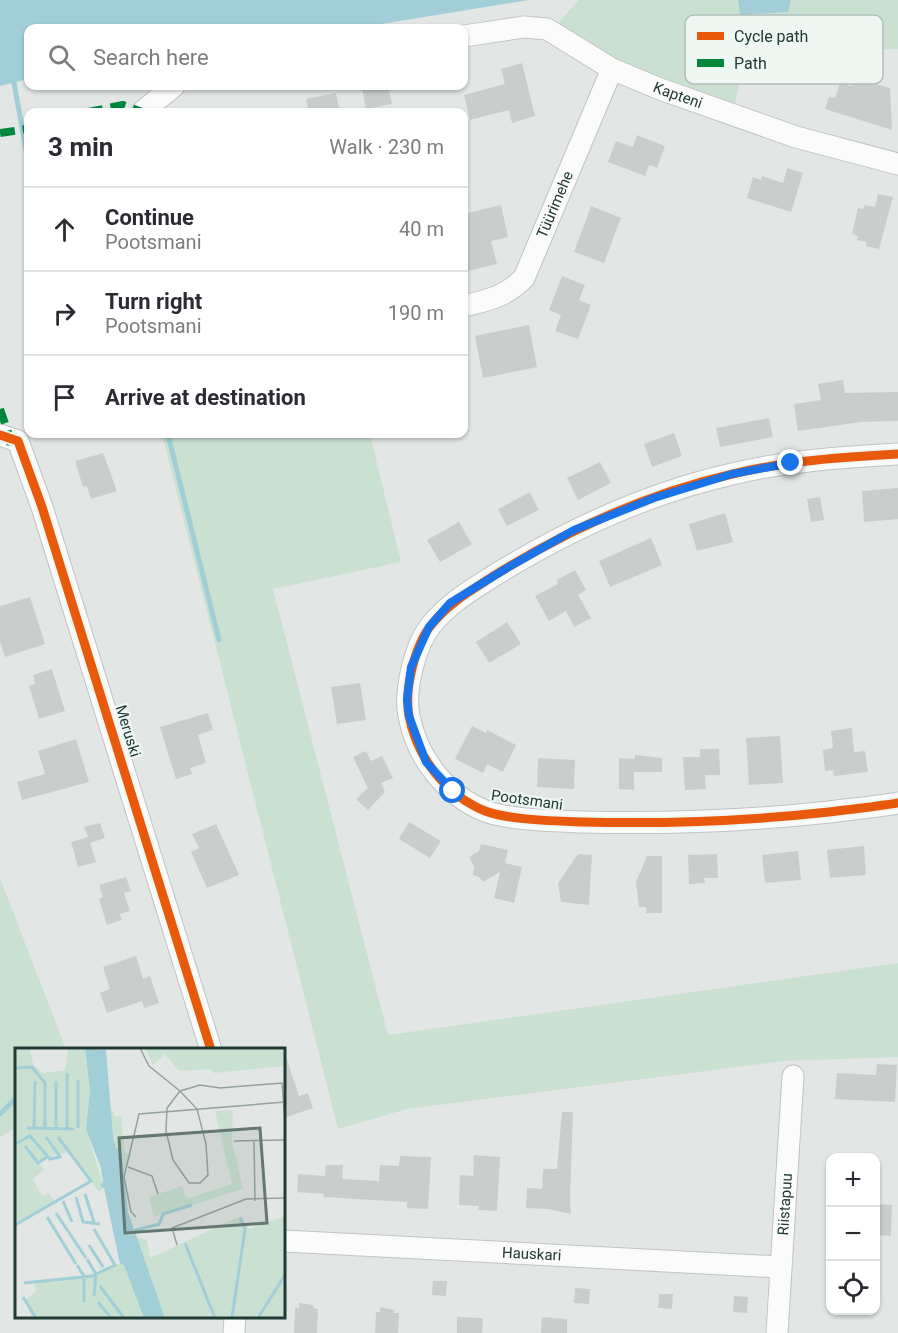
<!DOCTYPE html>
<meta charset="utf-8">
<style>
body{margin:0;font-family:Roboto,sans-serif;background:#f7f7f7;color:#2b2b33}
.controls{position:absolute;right:18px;bottom:18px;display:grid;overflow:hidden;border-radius:12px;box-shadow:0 2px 4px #0004}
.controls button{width:54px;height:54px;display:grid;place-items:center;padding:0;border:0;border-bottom:2px solid #e1e1e2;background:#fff;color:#2b2b33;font:30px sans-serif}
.stop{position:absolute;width:18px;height:18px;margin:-14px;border:4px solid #1a73e8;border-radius:50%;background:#fff}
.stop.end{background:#1a73e8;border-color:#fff;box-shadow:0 2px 6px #0008}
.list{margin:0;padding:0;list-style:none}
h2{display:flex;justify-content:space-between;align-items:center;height:78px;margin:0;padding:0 24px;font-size:26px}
h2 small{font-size:20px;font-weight:400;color:#7c7c81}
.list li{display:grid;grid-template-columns:39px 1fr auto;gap:18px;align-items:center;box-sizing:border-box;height:84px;padding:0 24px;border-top:2px solid #e1e1e2}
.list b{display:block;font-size:22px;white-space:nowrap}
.list p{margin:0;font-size:20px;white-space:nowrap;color:#7c7c81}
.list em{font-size:20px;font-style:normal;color:#7c7c81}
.icon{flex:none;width:33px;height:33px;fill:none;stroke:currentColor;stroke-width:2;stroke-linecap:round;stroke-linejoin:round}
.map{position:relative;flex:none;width:898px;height:1333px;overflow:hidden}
.search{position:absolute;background:#fff;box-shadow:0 2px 4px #0004;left:24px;top:24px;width:444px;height:66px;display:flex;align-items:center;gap:15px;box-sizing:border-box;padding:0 21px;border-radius:12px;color:#7c7c81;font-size:22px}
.panel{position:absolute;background:#fff;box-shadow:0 2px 4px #0004;left:24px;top:108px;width:444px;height:330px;border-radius:12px}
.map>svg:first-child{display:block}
.green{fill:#cae1d2}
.water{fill:#a1ced7}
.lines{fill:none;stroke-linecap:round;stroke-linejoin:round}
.stream{stroke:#a1ced7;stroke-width:5}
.building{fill:#c9cecc}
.street-casing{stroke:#bfc4c2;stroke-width:23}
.street{stroke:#fbfbfb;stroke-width:21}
.quiet{stroke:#00873e;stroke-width:8;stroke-dasharray:15 8;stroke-linecap:butt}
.cycleway-casing{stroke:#eff7f3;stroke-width:13}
.cycleway{stroke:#e8590c;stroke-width:9}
.route{stroke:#1a73e8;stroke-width:8}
.labels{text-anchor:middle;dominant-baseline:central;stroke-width:4.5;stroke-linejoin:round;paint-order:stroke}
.street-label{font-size:15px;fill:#203a34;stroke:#eff7f3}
.inset-river{fill:none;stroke:#a1ced7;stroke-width:3}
.inset-road{fill:none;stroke:#94a29e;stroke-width:1.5}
.view{fill:#647772;fill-opacity:0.15;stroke:#647772;stroke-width:3}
.inset-edge{fill:none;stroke:#203a34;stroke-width:3}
.key{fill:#eff7f3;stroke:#b1beba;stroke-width:1.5}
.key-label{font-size:16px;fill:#203a34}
</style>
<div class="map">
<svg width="898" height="1333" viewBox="0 0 898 1333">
<rect width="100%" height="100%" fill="#e2e7e5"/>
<path class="green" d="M579 0H738L741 15 787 12 791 0H898V49H746L734 110 667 86 558 30 560 21Z
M162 434H370L401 562 273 589 388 1035 898 963V1057L784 1061 407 1109 338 1129Z
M0 878 66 1049 16 1050V1128L0 1137Z"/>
<path class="water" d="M0 0H529L369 26 342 28H28V79L0 86Z
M738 0H791L788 12 740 15Z"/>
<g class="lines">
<path class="stream" d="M13 77 28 161
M168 434 219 640
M0 1114 16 1098"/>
</g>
<path class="building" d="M522 63 535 116 512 123 509 110 470 120 464 95 505 84 501 69Z
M854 78 890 88 892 130 825 109 829 97 835 98 840 83 851 86Z
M374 86H388L392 104 366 109 362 88Z
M336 93 340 112H309L306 99Z
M637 135 665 146 657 168 649 165 645 176 608 162 616 141 633 147Z
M787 168 803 173 791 212 747 198 753 177 761 180 762 176 783 183Z
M878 194 893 197 879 249 866 246V242L857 240 858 236 852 234 858 208 863 209 865 205 875 207Z
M501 205 508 237 491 241 497 264 464 272V214Z
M591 206 621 218 604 263 574 252Z
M562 276 585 285 579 300 591 305 578 339 555 331 561 315 549 310Z
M529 325 537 367 483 378 475 336Z
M843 380 845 393 898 392V421L861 422 798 431 794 404 821 400 818 384Z
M769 418 773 437 720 447 716 428Z
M674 433 682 456 652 467 644 444Z
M103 453 117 491 91 499 87 486 83 487 75 461Z
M600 462 611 483 578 500 567 478Z
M898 488V519L864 522 862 491Z
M530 492 539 510 507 526 498 509Z
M820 497 824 520 811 522 807 499Z
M725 513 733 542 697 551 689 524Z
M459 522 472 544 440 562 427 540Z
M651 538 662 565 610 587 599 561Z
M575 570 586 590 578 595 591 618 574 627 566 611 549 621 535 596 558 584 557 580Z
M30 597 45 644 5 657 0 641V606Z
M507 622 521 644 489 663 476 642Z
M52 669 65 711 39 719 29 686 35 684 33 675Z
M360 683 366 720 337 724 331 687Z
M208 713 213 730 198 735 206 763 190 768 192 774 176 779 160 727Z
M472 726 486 733 487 730 516 745 503 772 487 764 483 773 455 759Z
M852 728 854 752 865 751 868 772 834 776 833 770 825 771 823 750 833 748 831 731Z
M780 736 783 783 749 785 746 738Z
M76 739 89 782 22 800 17 782 45 774 38 751Z
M700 749H719L720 775H705L706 789 685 790 683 757H700Z
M366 751 371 761 382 756 393 778 381 783 385 792 368 810 356 799 368 788 353 757Z
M635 755 662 758V772H634V790L619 789V758L635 759Z
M538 758 575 760 574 789 537 787Z
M409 822 441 841 430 858 399 839Z
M100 823 105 838 90 843 96 862 78 867 71 842 88 837 84 827Z
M216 824 239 875 207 888 191 852 199 848 192 834Z
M481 844 508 850 505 863 522 867 514 903 494 898 500 872 483 882 479 877 473 875 474 867 469 857 479 851Z
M864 846 866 875 830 878 827 850Z
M798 851 801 880 765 883 762 855Z
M578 854 592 855 589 905 561 902 558 883Z
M717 854 718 878H704L705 883 689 884 688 855Z
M647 856H662V913H646V907H639L636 882Z
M126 877 131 891 124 893 130 911 120 914 122 920 107 925 99 899 103 897 99 885Z
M136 956 143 979 150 976 159 1003 144 1008 142 1001 107 1013 100 993 110 989 103 967Z
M284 1057H286L299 1096 308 1093 313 1108 284 1118Z
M877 1064 897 1065 895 1102 835 1099 837 1073 876 1075Z
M562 1112H573L570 1198 571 1214 548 1209 526 1208 527 1188 542 1189 543 1169H557Z
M474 1155 500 1157 497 1211 478 1210 479 1206 459 1205 460 1175 473 1176Z
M400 1156 431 1157 428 1209 407 1208V1202L323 1197 324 1194 297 1192 298 1174 325 1176 326 1165H343L342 1179 379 1181 380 1165 399 1166Z
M877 1204 892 1205 891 1236 876 1235Z
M433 1281H447L446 1296 432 1295Z
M575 1288 590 1289 589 1304 574 1303Z
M659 1294H673L672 1309 658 1308Z
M734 1296 748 1297 747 1313 733 1312Z
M299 1303 313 1305V1308L318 1309 317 1333H294L295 1307 299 1308Z
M380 1307 394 1310V1313H399L398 1333H375L376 1312H380Z
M457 1317 483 1318 482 1333H457Z
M542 1317 567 1319V1333H541Z"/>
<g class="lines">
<g class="street-casing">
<g id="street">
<path id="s1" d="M464 36 524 27 547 29 612 69 660 89 796 137 898 164"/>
<path d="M142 112 174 86"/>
<path id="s2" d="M464 306C489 300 505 297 524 278L612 69"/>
<path d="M0 435 18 441 42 507 211 1050"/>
<path d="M898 454C843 457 786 461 732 474 649 493 568 530 495 575 472 590 450 602 432 624 415 644 404 690 409 716 417 758 446 795 485 811 509 820 556 821 582 822 665 824 747 821 829 812 852 809 875 807 898 803"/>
<path id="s3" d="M284 1241 780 1267"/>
<path d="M234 1333 235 1316"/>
<path id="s4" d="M777 1333 793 1076"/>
</g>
</g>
<use href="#street" class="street"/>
<path class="quiet" d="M88 112 123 105 142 112
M0 133 28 129
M0 409 10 438 11 452"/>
<g class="cycleway-casing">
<path id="cycleway" d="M0 435 18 441 42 507 211 1050
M898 454C843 457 786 461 732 474 649 493 568 530 495 575 472 590 450 602 432 624 415 644 404 690 409 716 417 758 446 795 485 811 509 820 556 821 582 822 665 824 747 821 829 812 852 809 875 807 898 803"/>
</g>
<use href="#cycleway" class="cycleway"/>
</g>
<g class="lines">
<path class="route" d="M453 791 426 762 409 716 407 699 411 667 429 627 450 603 507 568 574 530 654 498 732 474 791 463"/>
</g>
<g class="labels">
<g class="street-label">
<text stroke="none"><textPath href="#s1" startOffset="231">Kapteni</textPath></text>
<text stroke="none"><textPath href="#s2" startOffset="147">Tüürimehe</textPath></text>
<text transform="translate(128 731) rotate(73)">Meruski</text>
<text transform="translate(527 800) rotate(8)">Pootsmani</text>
<text stroke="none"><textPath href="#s4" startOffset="129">Riistapuu</textPath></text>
<text stroke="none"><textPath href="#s3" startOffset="248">Hauskari</textPath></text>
</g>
</g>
<g transform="translate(15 1048)">
<rect width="270" height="270" fill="#e2e7e5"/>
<path d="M0 0H15L18 16 28 25 50 22 53 0H70L75 42 71 80 89 140 84 144 54 104 33 109 24 115 29 122 18 131 27 148 34 145 40 154 0 177ZM130 0H270V18L199 25 196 21 164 23 150 6 138 17ZM94 54 100 69 106 68 110 105 117 106 108 125 99 93ZM218 62 217 94 228 141 139 169 134 149 167 138 171 151 217 136 200 63ZM270 168V270H150L121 189 132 192 135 210 221 170 227 169 234 181ZM101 216H109L129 270H17L10 252 21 243 19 234 80 227Z" fill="#cae1d2"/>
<path d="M70 0 91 2 98 88 101 100 106 101 113 164 150 270H129L109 217 105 216 89 140 85 138 88 134 86 120 71 81 75 42Z" fill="#a1ced7"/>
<path class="inset-river" d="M0 20 17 19 30 35V80M63 32V80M12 80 59 81M19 80 20 33M41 80V33M52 81V25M31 89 46 110M0 96 15 88 35 111 45 109M10 98 23 115 32 109M70 146 79 174M61 149 68 174 85 176M48 153 57 174M41 165 71 210M32 169 61 216M0 177 76 133 43 89M118 183 144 176 148 166 177 157M170 195 200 270M74 197 88 219M72 211 81 226 79 248M62 217 69 228V254M9 235 77 228 100 217 79 181M85 238 109 270M8 249 21 270M83 254 96 270M217 270 230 181 225 170M243 270 270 227"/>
<path class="inset-road" d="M125 0 134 18 165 43 182 61 191 96 193 127 185 135H174L158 112 151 83 152 60 165 43 185 37 205 40 267 35 270 72M219 93 270 92M239 93 240 153M113 119 137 128 143 146M121 169 116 164 109 129 124 66 270 54M162 197 157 180 231 151 270 150"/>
<path class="view" d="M245 80 252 175 110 185 104 90Z"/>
<rect width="270" height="270" class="inset-edge"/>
</g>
<rect x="685" y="15" width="198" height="69" rx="9" class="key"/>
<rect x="697" y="32" width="27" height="8" fill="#e8590c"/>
<rect x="697" y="59" width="27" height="8" fill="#00873e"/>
<g class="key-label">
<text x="734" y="42">Cycle path</text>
<text x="734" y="69">Path</text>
</g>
</svg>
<div class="controls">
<button>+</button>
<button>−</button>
<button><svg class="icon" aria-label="locate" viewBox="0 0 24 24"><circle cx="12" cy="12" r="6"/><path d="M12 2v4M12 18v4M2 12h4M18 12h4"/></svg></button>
</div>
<div class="stop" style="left:453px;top:791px"></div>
<div class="stop end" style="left:791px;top:463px"></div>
<div class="search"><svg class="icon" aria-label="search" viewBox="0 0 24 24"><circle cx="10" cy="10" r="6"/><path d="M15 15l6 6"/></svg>Search here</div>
<section class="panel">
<h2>3 min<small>Walk · 230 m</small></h2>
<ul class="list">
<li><svg class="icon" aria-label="ahead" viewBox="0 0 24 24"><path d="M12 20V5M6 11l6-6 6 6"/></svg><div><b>Continue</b><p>Pootsmani</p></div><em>40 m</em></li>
<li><svg class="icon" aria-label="right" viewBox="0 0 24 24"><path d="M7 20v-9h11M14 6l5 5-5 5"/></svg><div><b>Turn right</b><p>Pootsmani</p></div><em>190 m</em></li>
<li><svg class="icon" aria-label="arrive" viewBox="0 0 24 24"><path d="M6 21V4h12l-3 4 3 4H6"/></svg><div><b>Arrive at destination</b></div></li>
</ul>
</section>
</div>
